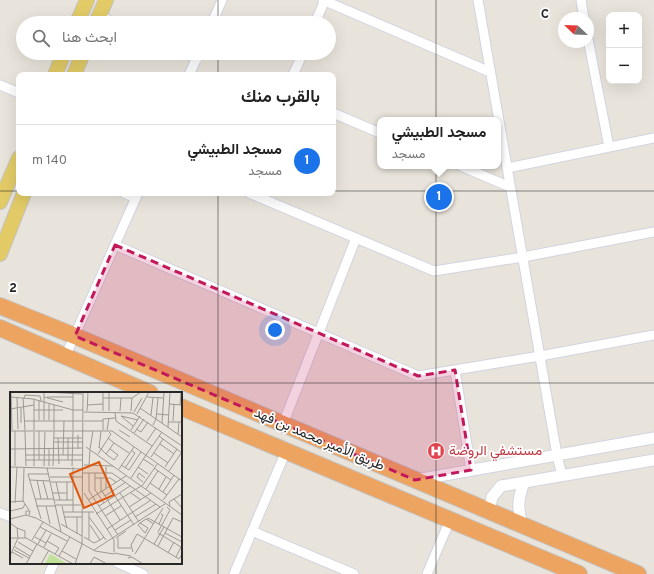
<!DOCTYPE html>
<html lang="ar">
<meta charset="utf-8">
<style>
body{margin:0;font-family:Overpass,Vazirmatn,sans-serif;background:#f2f2f2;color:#222;direction:rtl}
.controls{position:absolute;right:12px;top:12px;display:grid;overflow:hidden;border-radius:8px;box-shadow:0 4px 16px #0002}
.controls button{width:36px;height:36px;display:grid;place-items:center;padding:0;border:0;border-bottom:1px solid #e0e0e0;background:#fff;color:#222;font:20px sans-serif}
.compass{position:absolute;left:558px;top:12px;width:36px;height:36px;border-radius:50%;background:#fff;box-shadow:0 4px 16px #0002;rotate:293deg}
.you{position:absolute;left:275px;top:330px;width:14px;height:14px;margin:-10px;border:3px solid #fff;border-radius:50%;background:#1a73e8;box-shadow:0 0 0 6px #1a73e833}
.badge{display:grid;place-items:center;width:26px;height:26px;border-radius:50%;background:#1a73e8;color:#fff;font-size:13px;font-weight:700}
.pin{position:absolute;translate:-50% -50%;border:2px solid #fff;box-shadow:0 1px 4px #0006}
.popup{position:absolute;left:377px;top:117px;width:124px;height:52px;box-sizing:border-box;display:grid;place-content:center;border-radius:8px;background:#fff;filter:drop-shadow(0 1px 3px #0005);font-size:13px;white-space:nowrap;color:#767676}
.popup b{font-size:15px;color:#222}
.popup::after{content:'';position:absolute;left:50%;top:100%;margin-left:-8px;border:8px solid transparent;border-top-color:#fff}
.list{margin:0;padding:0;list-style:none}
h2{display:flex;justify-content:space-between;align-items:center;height:52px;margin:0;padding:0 16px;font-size:17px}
h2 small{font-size:13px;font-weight:400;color:#767676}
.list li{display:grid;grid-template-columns:26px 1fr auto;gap:12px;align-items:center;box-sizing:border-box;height:72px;padding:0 16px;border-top:1px solid #e0e0e0}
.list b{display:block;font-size:15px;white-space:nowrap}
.list p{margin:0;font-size:13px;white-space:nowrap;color:#767676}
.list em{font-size:13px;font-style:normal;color:#767676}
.icon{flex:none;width:22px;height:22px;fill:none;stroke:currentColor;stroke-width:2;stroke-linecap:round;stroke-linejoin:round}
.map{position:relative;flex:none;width:654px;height:574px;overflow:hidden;direction:ltr}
.search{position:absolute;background:#fff;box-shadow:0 4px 16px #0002;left:16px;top:16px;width:320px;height:44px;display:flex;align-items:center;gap:10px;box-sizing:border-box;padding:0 14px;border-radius:22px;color:#767676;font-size:15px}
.panel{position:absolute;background:#fff;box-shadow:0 4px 16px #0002;left:16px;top:72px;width:320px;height:124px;border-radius:8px;direction:rtl}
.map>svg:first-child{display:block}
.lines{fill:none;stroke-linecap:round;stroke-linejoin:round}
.minor-casing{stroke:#d1d3e0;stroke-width:11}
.tertiary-casing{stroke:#d1d3e0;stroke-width:13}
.primary-casing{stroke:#c3c3c3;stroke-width:16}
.motorway-casing{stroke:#c3c3c3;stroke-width:18}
.minor{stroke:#fff;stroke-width:9}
.tertiary{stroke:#fff;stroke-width:11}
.primary{stroke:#e2cb67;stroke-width:14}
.motorway{stroke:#eea461;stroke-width:16}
.marked{fill:#c2185b;fill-opacity:0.2;stroke:#c2185b;stroke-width:3;stroke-dasharray:8 5;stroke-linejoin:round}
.grid{fill:none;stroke:#282828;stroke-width:1;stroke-opacity:0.55}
.labels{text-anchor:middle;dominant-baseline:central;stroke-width:3.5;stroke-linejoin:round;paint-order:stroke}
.street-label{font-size:14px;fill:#282828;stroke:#fff}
.health-label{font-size:14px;fill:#be3a42;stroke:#fff;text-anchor:start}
.inset-road{fill:none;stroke:#9c9993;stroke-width:1}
.view{fill:#de570d;fill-opacity:0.15;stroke:#de570d;stroke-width:2}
.inset-edge{fill:none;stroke:#282828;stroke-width:2}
.grid-label{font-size:13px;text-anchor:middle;font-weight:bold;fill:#282828;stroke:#fff;stroke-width:3.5;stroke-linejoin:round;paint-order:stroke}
</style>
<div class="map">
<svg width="654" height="574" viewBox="0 0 654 574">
<rect width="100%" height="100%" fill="#e9e4db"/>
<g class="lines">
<g class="minor-casing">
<path id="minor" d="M323 0 490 72
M478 0 557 455 562 476
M581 0 584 18
M99 16 115 23
M212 23 222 0
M315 23 325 0
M588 39 609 147
M184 53 197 59
M189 75 199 53
M293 75 303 53
M0 85 19 93
M333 113 380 133
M461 166 510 187
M507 168 654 138
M124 193 136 198
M249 193 434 271 523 257 654 232
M115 245 418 376 540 356 654 335
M65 357 138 193
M455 370 471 470
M283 424 356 238
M0 513 11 517
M252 531 354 574
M118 563 143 574
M49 574 54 563
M234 574 286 451
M427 574 450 520"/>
</g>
<g class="tertiary-casing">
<path id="tertiary" d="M416 480 654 438
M489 511 492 497 501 486 654 460
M522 525C517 507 518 499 524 482"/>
</g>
<g class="primary-casing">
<path id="primary" d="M77 23 87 0
M96 23 106 0
M55 75 64 53
M74 75 83 53
M0 202 19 158
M0 254 24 193"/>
</g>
<g class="motorway-casing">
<path id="motorway" d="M0 306 75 336 638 574
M0 328 150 393
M181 407 579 574"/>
</g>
<use href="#minor" class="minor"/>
<use href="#tertiary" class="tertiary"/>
<use href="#primary" class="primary"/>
<use href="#motorway" class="motorway"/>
</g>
<path class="marked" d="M115 245 418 376 455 370 471 470 415 480 75 336Z"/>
<path class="grid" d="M218 0V23M436 0V574M218 53V75M0 191H19M333 191H654M218 193V574M0 383H654"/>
<defs>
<g id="hospital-disc" transform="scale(0.9)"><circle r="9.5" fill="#e0444e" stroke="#fff"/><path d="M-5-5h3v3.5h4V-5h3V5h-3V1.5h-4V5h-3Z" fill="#fff"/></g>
</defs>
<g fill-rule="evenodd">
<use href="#hospital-disc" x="436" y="451"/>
</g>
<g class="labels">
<g class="street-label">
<text transform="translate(319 440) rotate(23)">طريق الأمير محمد بن فهد</text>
</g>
<g class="health-label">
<text x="449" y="451">مستشفي الروضة</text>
</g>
</g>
<g transform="translate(10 392)">
<rect width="172" height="172" fill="#e9e4db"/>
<path d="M40 162 58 172H35Z" fill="#c0e299"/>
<path class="inset-road" d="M1 0 2 38M35 0 72 2M93 0V19M1 5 23 7 63 18H73M34 5 53 10M37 5H63M137 5 153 6M7 6 8 37M13 6 15 38M14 6 15 3 30 4 31 9M93 6H122L131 0M159 12 172 13M77 13 93 12M170 13 171 0M11 16V31M130 16 172 45M0 17 24 13M24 18H53M77 19 78 0M99 19V0M110 19 111 6M121 19 122 6M74 20 123 21 172 54M105 20 106 29 142 54M124 20 132 6M127 22 139 0M147 22 159 23M141 23 143 6M111 24 128 28M111 24 123 34M29 28V9M34 28V0M39 28V11M15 29H73M74 29H93M163 29 164 12M158 30H172M152 31 154 1M143 33 146 27 148 6M158 35 160 0M126 37 131 40 138 30M24 38V7M44 38V13M63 38V2M93 38V27L105 26M97 38 99 26M109 38 120 45M121 38 130 24M0 39H102L172 89M5 39V74M15 39 16 74M124 41 134 27M168 42 169 30M68 43V57M149 44 172 61M44 46H72M48 46 49 72M58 46V68M137 49 146 36M44 50H73M104 51 119 61M150 52 164 62M76 55 172 123M89 55 96 62 104 51 98 46M89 56 91 39M0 57 73 56M80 57 83 39M144 61 158 71M88 62 101 42 99 40M96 62 104 68 108 63 100 57M15 63H73M53 63 54 29M136 63 152 40M141 65 153 47M133 67 144 74M15 68H73M29 68V39M74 73 103 74M79 73 80 58M111 73 119 78 131 60M24 74V40M34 74 35 40M39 74V57M43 74 44 39M62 74 63 39M0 75 73 77M96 75V96M128 75 138 82M155 75 167 57M37 76 51 140M115 76 125 61 121 58M144 76 161 88M109 77 124 55M159 79 172 60M73 81H102L150 115M79 81V99L108 143M85 81V98L94 111M40 85H73M85 86H100L106 90M91 86V100M121 86 136 63M20 88 40 89M27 88 31 107M33 89 38 107M41 90H63M46 90 50 108M133 90 127 85 129 81 135 86M140 91 157 103M132 94 148 71M136 97 148 79M149 97 156 85M92 99 110 128M153 100 164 83M43 101H57M74 101 104 148V160M110 101 129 130M121 101 131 108M95 104 116 90M105 104 124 133M25 107H44M164 107 172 116M45 108H63M57 108V90M78 108 116 84M153 108 169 87M0 110 13 109 19 118M13 110 14 76M5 111 7 75M46 113H71M26 114H46M36 114 40 132M52 114 57 136M89 114 120 94M160 114 159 110 172 102M119 115 141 101M0 119 13 116 15 112M54 120H84M63 120V75M86 122 131 94M19 123 20 119H16V123L26 126 85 159 104 162M95 124 111 114M55 125H72M67 125V142M79 125 96 148M125 125 146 112M0 127 16 123M31 127 18 82H39M137 128 138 126 172 145M0 131 7 136 8 146M130 131 138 136 135 141 128 133 130 131 136 127 144 132M51 132 72 144M149 132 153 123 151 122M80 133 90 148 94 145M30 135 57 149M7 136 15 139V146M97 137 141 108M105 138 121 128M148 140 160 118 157 115M148 141 171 155M155 141 172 150M25 145 36 151M74 145 84 151 90 148M0 146H16L63 172M106 146 116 139M108 146V156H121M22 148 33 130M79 148V120M37 149 49 156 45 162M8 150 23 159M28 152 36 138M144 152 154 135M148 154 163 126 172 130M5 155 20 164M34 155 41 142M4 158 19 166M84 158 155 112M52 159 66 167M2 160 13 166M123 160 121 153 127 142 169 167 172 162M104 161 121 164M158 161 164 150M125 162 153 116M0 164 8 146M49 164 60 145M166 165 172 153M118 166 122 165 133 172M16 172 27 152M31 172 39 158M65 172 72 152 73 0M80 172 84 165 97 172"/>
<path class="view" d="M89 70 104 103 74 116 60 82Z"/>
<rect width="172" height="172" class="inset-edge"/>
</g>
<g class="grid-label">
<text x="545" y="18">C</text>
<text x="13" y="292">2</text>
</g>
</svg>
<div class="controls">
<button>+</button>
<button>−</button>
</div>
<svg class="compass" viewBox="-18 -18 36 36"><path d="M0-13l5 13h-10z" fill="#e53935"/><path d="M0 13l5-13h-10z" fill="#767676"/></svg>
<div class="you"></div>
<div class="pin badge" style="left:439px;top:197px">1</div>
<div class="popup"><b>مسجد الطبيشي</b>مسجد</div>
<div class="search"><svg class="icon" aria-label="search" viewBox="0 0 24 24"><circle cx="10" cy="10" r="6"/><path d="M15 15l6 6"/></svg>ابحث هنا</div>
<section class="panel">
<h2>بالقرب منك<small></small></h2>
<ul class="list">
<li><span class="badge">1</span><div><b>مسجد الطبيشي</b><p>مسجد</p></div><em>140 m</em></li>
</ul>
</section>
</div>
